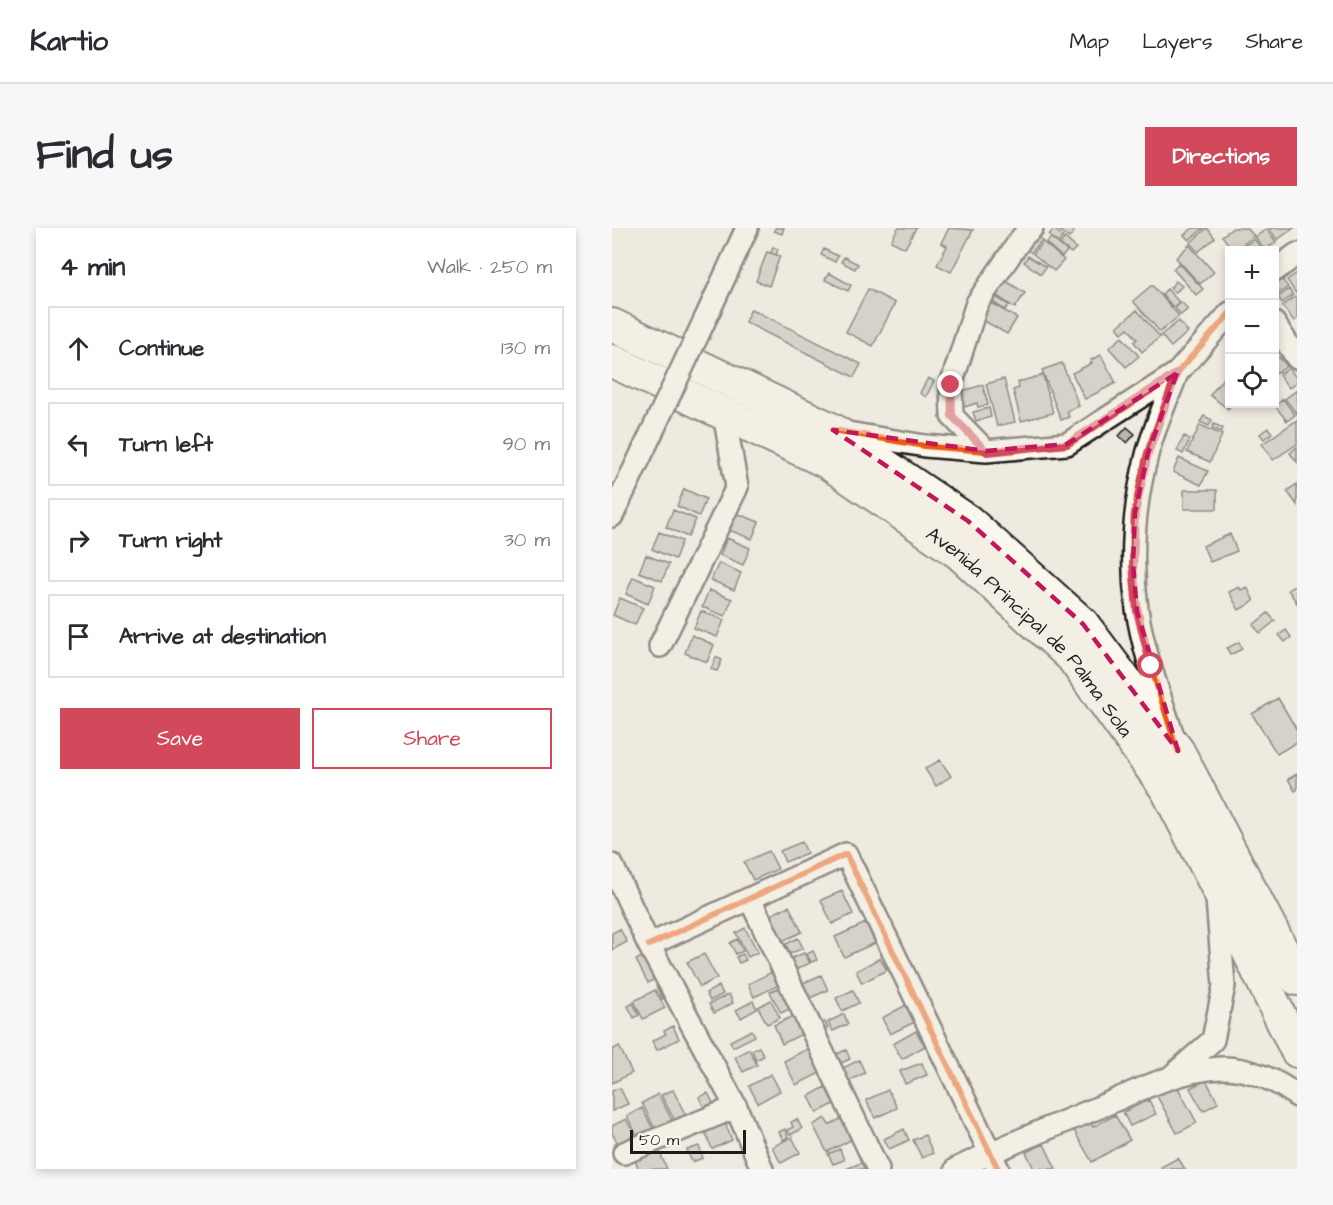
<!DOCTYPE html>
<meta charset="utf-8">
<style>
body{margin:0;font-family:"Architects Daughter",sans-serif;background:#f7f7f7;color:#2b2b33}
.controls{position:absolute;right:18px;top:18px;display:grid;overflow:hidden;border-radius:0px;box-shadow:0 3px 9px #0003}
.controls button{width:54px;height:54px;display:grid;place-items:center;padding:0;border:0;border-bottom:2px solid #e1e1e2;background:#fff;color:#2b2b33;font:30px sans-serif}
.scale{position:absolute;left:18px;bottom:15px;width:116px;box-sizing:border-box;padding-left:6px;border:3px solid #1c1c1c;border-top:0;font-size:16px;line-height:21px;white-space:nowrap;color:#1c1c1c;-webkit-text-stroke:4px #fbf7ec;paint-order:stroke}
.stop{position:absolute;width:18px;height:18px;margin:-14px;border:4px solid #d1495b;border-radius:50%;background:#fff}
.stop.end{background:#d1495b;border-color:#fff;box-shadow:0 2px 6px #0008}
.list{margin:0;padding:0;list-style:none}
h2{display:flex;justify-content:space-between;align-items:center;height:78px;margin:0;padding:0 24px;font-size:26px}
h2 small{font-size:20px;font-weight:400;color:#7c7c81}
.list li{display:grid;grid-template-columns:39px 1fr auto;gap:18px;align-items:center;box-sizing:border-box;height:84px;margin:0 12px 12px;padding:0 12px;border:2px solid #e1e1e2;border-radius:0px}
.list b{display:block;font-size:22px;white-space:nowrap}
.list em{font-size:20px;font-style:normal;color:#7c7c81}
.actions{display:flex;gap:12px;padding:18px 24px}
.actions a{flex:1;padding:14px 0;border:2px solid #d1495b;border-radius:0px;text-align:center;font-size:21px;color:#d1495b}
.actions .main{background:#d1495b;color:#fff}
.icon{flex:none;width:33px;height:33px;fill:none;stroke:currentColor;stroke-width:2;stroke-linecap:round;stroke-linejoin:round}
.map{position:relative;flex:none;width:685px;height:941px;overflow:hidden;border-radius:0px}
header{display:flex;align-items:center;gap:36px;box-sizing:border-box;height:84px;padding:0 30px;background:#fff;border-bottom:2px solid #e1e1e2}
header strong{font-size:28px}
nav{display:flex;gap:33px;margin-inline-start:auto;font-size:21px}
.intro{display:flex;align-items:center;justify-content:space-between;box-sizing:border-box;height:144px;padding:0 36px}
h1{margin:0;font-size:42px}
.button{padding:15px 27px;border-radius:0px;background:#d1495b;color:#fff;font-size:21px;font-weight:700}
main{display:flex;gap:36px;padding:0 36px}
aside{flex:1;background:#fff;border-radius:0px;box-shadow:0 3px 9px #0003}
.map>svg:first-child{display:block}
.building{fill:#b9b6af;stroke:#1c1c1c;stroke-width:1.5}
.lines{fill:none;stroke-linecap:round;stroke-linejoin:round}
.minor-casing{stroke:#1c1c1c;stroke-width:26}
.highway-casing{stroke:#1c1c1c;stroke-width:36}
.minor{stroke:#fbf7ec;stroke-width:21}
.highway{stroke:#fbf7ec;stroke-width:32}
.minor-bridge-casing{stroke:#1c1c1c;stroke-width:26;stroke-linecap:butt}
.minor-bridge{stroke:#fbf7ec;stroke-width:21}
.cycleway-casing{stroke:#fbf7ec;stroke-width:10}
.cycleway{stroke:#e8590c;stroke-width:6}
.route{stroke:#d1495b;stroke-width:8}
.marked{fill:none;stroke:#c2185b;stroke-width:4.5;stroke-dasharray:12 8;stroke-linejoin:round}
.labels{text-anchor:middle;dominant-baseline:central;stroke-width:5;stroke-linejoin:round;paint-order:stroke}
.street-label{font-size:20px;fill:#1c1c1c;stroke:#fbf7ec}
</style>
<header>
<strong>Kartio</strong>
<nav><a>Map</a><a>Layers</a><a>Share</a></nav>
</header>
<div class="intro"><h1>Find us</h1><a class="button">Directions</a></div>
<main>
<aside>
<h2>4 min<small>Walk · 250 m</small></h2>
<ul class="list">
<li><svg class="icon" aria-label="ahead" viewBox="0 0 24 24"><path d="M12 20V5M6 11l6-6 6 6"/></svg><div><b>Continue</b></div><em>130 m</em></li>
<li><svg class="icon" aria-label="left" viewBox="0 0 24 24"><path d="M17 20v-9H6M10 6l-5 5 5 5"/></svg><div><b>Turn left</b></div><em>90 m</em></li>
<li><svg class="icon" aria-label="right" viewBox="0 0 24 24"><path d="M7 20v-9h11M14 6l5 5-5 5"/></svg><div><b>Turn right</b></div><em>30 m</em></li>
<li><svg class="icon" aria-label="arrive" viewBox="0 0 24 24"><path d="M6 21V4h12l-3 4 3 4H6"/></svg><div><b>Arrive at destination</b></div></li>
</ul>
<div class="actions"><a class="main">Save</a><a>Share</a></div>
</aside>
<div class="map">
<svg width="685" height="941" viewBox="0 0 685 941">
<rect width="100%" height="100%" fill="#eeeadf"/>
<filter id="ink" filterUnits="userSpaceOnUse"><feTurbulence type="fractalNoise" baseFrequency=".0167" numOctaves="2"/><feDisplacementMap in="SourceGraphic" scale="12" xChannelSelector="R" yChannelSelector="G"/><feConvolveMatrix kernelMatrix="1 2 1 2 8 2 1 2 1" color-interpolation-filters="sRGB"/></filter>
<g filter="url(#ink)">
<path class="building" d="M163 0H172L170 6 162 3Z
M286 0H304L293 20 279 13Z
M337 0 361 2 339 44 325 37 335 18 329 15Z
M444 0H458L462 4 457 10Z
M581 0H592L577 12 572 7Z
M595 0 603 10 586 24 578 15Z
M621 0H635L642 8 624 22H621L610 8Z
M657 0H682L665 12Z
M442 1 451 9 446 15 437 7Z
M655 1 664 14 653 22 643 9Z
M425 8 430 12 419 25 414 20Z
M439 10 455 23 450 29 434 15Z
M453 10 464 20 459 25 448 16Z
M642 11 651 22H627Z
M431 14 452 32 442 43 421 26Z
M577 17 602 44 588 56 564 30Z
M161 19 166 21 164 27 159 25Z
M212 21 226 28 223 34 209 27Z
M155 24 168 28 157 58 144 53Z
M416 28 434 39 429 46 412 34Z
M232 29 246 36 243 41 229 34Z
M567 35 591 61 584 67 561 41Z
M217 45 239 57 236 63 213 52Z
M685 45V67L675 52Z
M669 50 676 59 666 66 662 61V55Z
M394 53 413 65 403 80 384 67Z
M564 53 570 58 563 65 558 60Z
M540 57 567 88 548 104 521 73Z
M256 61 283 75 261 118 234 104Z
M555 61 567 74 561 79 550 66Z
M677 61 681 67 670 75 666 69Z
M384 69 397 77 393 82 381 74Z
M683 69 685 72V91L682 93 670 78Z
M569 74 576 81 569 87 563 80Z
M379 75 405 90 395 106 369 91Z
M139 81 249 136 242 149 133 94Z
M525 82 548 109 530 124 522 114 525 111 516 100 510 105 505 99Z
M567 93 576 104 559 119 549 107Z
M510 109 527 128 514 139 497 120Z
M489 127 504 155 473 171 460 145 480 135 479 132Z
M667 129 675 138 665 145 662 142V133Z
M450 135 467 178 455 183 457 189 449 192 430 142Z
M677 140 685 151V154L677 160 667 147Z
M616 144 618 176H620L616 181 598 167Z
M431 147 441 185 409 193 401 162 407 160 406 154Z
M316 150 322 153 314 169 308 165Z
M392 151 403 194 385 198 374 156Z
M371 157 376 177 366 179 365 175 349 180 347 171 351 170 350 163Z
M685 162V186L673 171Z
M671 171 683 187 675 193 663 178Z
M377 180 379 189 364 193 361 184Z
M592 188 600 192 597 198 588 194Z
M685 192V216L661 232 650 216Z
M602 196 611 200 609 204 600 200Z
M588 197 610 207 598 234 575 224Z
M515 199 523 206 515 215 507 208Z
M656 200 660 205 652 211 648 206Z
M572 208 578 211 571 226 565 223Z
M685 219V234L678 225Z
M567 230 596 243 589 257 561 244Z
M685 256V277L675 263Z
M72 261 94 271 87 288 65 278Z
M572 262H605V281H572Z
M61 282 84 291 76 309 54 299Z
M124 285 147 294 140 311 117 302Z
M47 304 70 313 63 331 40 321Z
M618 306 625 323 598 334 591 318Z
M115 310 138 320 131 337 108 327Z
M34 327 57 336 50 353 27 344Z
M107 335 129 345 122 362 99 352Z
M21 349 43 358 36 376 14 366Z
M685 356V375L676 362Z
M627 359 629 362 635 359 642 373 627 382 617 364Z
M97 362 120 371 113 388 90 379Z
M8 370 31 380 23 397 1 387Z
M89 383 112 392 105 409 82 400Z
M656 385 663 393 648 405 641 397Z
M674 402 679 409 673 414 667 407Z
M80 407 102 417 95 434 73 425Z
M627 414 630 421 618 427 615 420Z
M104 429 110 432 105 443 99 441Z
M666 470 685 502V514L665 526 640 486Z
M328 532 339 548 324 558 313 541Z
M685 546V562L683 563 676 551Z
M190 614 195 625 173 634 168 623Z
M157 623 166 641 141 652 132 634Z
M230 663 241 686 220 696 209 672Z
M177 678 190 704 166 715 154 689Z
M254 695 263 715 232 729 223 709Z
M133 700 146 724 136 729 124 705Z
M8 701 15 714 0 722V705Z
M186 710 191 720 178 726 174 716Z
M125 711 131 723 124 726 118 715Z
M201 723 205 732 199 734 195 726Z
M192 725 198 735 183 742 178 731Z
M92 726 105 750 88 759 75 734Z
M131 726 134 732 127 735 124 729Z
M34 727 46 749 36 755 24 732Z
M268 730 275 742 250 755 244 743Z
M164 742 169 750 164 752 167 757 142 769 136 756Z
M209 747 216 762 198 770 191 755Z
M50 755 57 768 50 771 44 758Z
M173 757 184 778 169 785 158 764Z
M107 758 111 766 98 773 94 765Z
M43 762 53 780 31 791 22 773Z
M241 762 247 775 230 783 224 770Z
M117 766 121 775 102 785 97 776Z
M159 772 168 790 155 796 146 779Z
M141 773 145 781 129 790 124 782Z
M21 775 27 787 22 790 16 778Z
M296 776 305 793 278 806 270 790Z
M232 786 236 796 221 803 216 794Z
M184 787 192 805 170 816 162 797Z
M213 794 216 800 210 803 207 796Z
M61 798 67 811 45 822 40 813 54 806 52 803Z
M140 802 143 808 121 819 118 813Z
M304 803 313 818 290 831 281 816Z
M7 818 20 845 0 855V822Z
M147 819 152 828 144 832 140 822Z
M197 820 210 844 184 857 172 833Z
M137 821 145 837 131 844 123 829Z
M234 822 238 831 229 835 225 826Z
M247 832 253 845 235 854 229 841Z
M310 835 315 847 293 856 288 843Z
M159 846 168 863 146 875 137 858Z
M594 852 606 875 591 883 578 860Z
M565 858 585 895 565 905 545 868Z
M213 859 222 876 205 885 197 868Z
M8 860 16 876 0 883V863Z
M61 862 74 888 63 893 49 867Z
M276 862 285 880 263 890 254 872Z
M96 865 101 875 92 879 87 869Z
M46 866 61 894 44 903 30 875Z
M537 872 544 886 518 898 511 884Z
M30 880 42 903 27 911 15 888Z
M238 886 249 907 215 924 201 897 213 890 217 897Z
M503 887 518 912 480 934 460 899 476 889 481 899Z
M14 891 25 911 8 920 0 905V898Z
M185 891 190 901 178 907 175 902 181 899 179 894Z
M113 895 120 912 100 921 93 903Z
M173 901 176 909 171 912 167 904Z
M292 901 297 912 277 921 272 911Z
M313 907 321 925 310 930 301 912Z
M180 909 188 925 169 935 160 919Z
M432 916 444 941H422L414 924Z
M45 918 55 941H27L21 929Z
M87 918 91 930 80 934 75 922Z
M228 921 232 932 221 936 216 926Z
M566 930 573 941H550L549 939Z
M251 934 254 941H234Z"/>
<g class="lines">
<g class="minor-casing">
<path id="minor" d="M662 43 685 26
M97 83 135 0
M662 95 685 130
M230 204 313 218 374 223 455 216 565 145 618 85
M374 223 340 188 339 157 365 75 411 8 420 0
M0 288 39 206
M48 418 125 259 112 186
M560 505C547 465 531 423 525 381 518 329 522 277 535 227 542 199 555 172 565 145
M0 637 37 717 124 879 150 941
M138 671 266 941
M37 717 234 626 386 941
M560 848 601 812 612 758 605 671
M12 925 124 879
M344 941C390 919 436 900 483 881 523 864 564 842 609 840 634 839 665 852 685 868"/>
</g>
<g class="highway-casing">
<g id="highway">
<path d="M0 97 221 202 356 293 471 396 566 523 685 751"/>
<path id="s1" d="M0 133 215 234 347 325 460 429 555 562 603 655 685 823"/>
</g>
</g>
<use href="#minor" class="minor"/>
<use href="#highway" class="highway"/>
<g class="minor-bridge-casing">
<path id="minor-bridge" d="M39 206 97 83"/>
</g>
<use href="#minor-bridge" class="minor-bridge"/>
<g class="cycleway-casing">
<path id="cycleway" d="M565 145C548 191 528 237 523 286 514 372 540 443 566 523
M221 202 313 218 374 223 455 216 565 145 618 85
M37 717 234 626 386 941"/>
</g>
<use href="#cycleway" class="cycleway"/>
</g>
</g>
<g class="lines" filter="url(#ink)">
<path class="route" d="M339 157 340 188 375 224 455 216 565 145 536 225 523 285 521 336 525 383 539 438"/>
</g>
<path d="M0 0H685V941H0ZM565 145 536 225 523 285 521 336 525 383 566 523 471 396 356 293 221 202 374 223 455 216Z" fill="#eeeadf" fill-opacity=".55" fill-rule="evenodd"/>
<path class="marked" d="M565 145 536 225 523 285 521 336 525 383 566 523 471 396 356 293 221 202 374 223 455 216Z"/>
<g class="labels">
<g class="street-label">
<text stroke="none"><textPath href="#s1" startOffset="504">Avenida Principal de Palma Sola</textPath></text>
</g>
</g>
</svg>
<div class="controls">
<button>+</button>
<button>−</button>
<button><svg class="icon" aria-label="locate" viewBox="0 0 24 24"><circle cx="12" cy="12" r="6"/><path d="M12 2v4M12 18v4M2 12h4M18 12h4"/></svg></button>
</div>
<div class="scale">50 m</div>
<div class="stop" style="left:539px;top:438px"></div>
<div class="stop end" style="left:339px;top:157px"></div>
</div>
</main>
